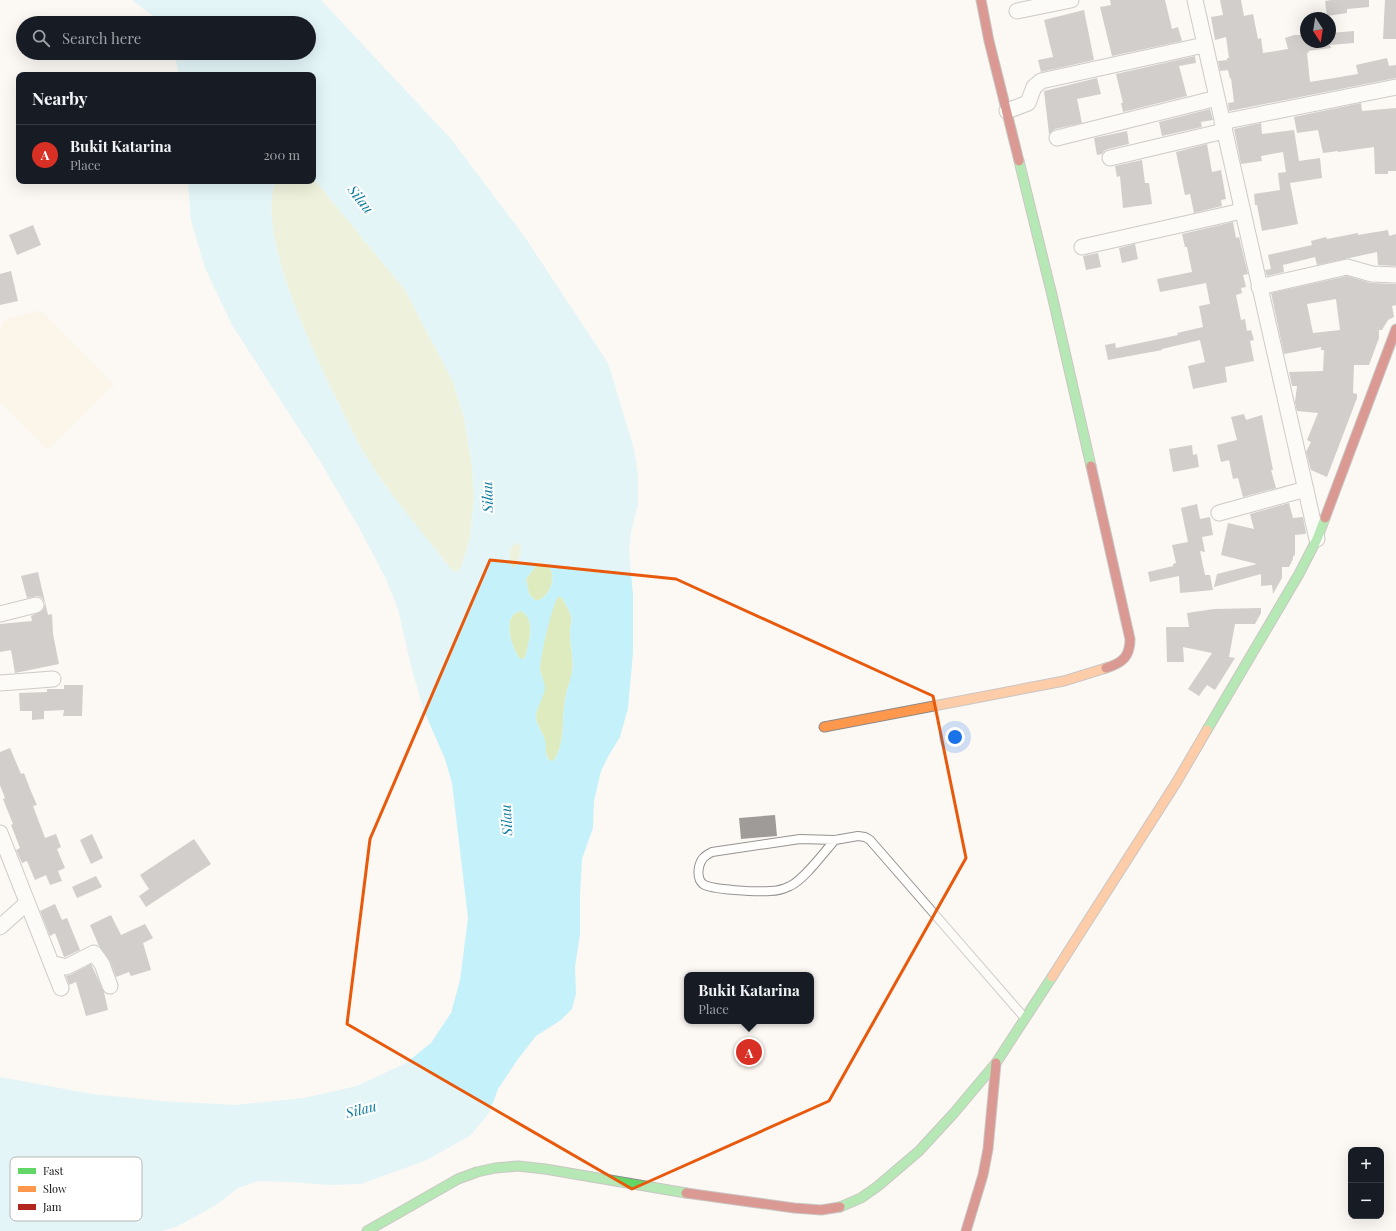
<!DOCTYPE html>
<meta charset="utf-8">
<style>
body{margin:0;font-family:"Playfair Display",serif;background:#242831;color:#f1f3f6}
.controls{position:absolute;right:12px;bottom:12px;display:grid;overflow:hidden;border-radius:8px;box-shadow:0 4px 16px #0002}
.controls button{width:36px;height:36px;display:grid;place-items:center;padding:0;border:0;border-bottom:1px solid #363941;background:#171b24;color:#f1f3f6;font:20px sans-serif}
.compass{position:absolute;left:1300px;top:12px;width:36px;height:36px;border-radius:50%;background:#171b24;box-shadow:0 4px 16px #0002;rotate:168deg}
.you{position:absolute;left:955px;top:737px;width:14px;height:14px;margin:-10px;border:3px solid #fff;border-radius:50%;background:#1a73e8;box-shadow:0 0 0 6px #1a73e833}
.badge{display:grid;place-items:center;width:26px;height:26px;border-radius:50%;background:#d93025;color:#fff;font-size:13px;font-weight:700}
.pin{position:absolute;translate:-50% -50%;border:2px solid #fff;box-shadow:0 1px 4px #0006}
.popup{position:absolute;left:684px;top:972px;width:130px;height:52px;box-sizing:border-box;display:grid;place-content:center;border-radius:8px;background:#171b24;filter:drop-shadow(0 1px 3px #0005);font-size:13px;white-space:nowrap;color:#9ea1a6}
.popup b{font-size:15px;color:#f1f3f6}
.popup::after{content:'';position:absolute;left:50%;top:100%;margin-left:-8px;border:8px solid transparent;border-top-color:#171b24}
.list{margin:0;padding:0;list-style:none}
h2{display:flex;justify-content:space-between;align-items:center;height:52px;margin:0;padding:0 16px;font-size:17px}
h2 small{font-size:13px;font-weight:400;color:#9ea1a6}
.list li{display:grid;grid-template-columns:26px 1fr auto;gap:12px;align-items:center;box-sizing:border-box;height:60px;padding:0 16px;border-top:1px solid #363941}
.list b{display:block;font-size:15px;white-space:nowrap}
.list p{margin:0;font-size:13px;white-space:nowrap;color:#9ea1a6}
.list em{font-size:13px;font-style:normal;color:#9ea1a6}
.icon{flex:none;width:22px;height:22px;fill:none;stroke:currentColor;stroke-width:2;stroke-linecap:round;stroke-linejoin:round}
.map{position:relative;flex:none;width:1396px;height:1231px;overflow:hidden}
.search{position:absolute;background:#171b24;box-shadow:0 4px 16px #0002;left:16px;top:16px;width:300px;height:44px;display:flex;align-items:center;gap:10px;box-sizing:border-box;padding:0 14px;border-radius:22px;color:#9ea1a6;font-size:15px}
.panel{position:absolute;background:#171b24;box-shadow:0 4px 16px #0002;left:16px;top:72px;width:300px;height:112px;border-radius:8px}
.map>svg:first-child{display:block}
.farmland{fill:#faf1de}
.forest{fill:#deebbe}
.water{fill:#c5f2fa;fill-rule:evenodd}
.building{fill:#9f9b99;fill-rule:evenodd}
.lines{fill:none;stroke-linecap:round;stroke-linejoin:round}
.lane-casing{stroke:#959392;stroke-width:10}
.street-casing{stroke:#959392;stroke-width:17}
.fast-casing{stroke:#8c8a88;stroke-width:11}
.slow-casing{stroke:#8c8a88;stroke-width:11}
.jam-casing{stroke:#8c8a88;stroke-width:11}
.lane{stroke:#fffefd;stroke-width:8}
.street{stroke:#fffefd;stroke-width:15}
.fast{stroke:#63d668;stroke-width:9}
.slow{stroke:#ff974d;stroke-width:9}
.jam{stroke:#b3261e;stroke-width:9}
.marked{fill:none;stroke:#e8590c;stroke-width:3;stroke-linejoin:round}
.labels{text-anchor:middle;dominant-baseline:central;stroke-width:4;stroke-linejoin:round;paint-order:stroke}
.water-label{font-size:14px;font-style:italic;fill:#0b7b9e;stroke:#fff}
.key{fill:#fff;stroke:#b7b7b7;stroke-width:1}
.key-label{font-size:11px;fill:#0e0e0e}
</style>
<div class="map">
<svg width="1396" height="1231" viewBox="0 0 1396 1231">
<rect width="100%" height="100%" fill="#fcf8f4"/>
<path class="farmland" d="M41 310 114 385 47 450 0 402V329L5 319Z"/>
<path class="forest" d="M313 178 405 290 453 382 464 418 472 466 474 500 470 538 461 567 458 571 455 572 451 569C423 533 391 497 367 458 353 435 343 411 331 388 307 337 258 236 275 181H313Z
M516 543 521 545 520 555 515 566 513 568C508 561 508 547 516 543Z
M541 562C560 567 553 597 536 601L529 594 526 579 538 563Z
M559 596C563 598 564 601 566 605 576 622 569 621 570 637 571 650 574 660 572 673 570 682 566 691 565 700 561 720 566 742 554 760L550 761C544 754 546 743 543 735 540 728 537 725 536 718 536 707 543 698 544 688 545 681 540 675 540 667 541 655 551 603 559 596Z
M521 611C536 619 529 641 526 654 525 658 524 659 520 659 512 649 500 614 521 611Z"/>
<path class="water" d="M132 0H321L451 139 524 236 608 363 634 449 638 475V505L631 532 629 550 633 594V653L628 708 620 737 609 755 601 771 594 801 593 828 582 859 580 896V935L575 967 576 994 572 1009 561 1020 536 1036 518 1059 498 1089 489 1113 471 1135 427 1160 361 1184 329 1185 291 1182 258 1181 238 1188 216 1205 176 1227 161 1231H0V1077L92 1094 161 1101 235 1105 304 1098 357 1086 406 1063 431 1043 451 1013 460 980 468 918 452 783 445 759 424 711 412 670 398 609 386 579 361 531 323 466 232 325 205 268 191 220 188 181H275C258 236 307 337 331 388 343 411 353 435 367 458 391 497 423 532 451 569L455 572 458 571 461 567 470 538 474 500 472 466 464 418 453 382 405 290 313 178V75H179L174 53H309V23H157L153 16ZM516 543 521 545 520 555 515 566 513 568C508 561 508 547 516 543ZM541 562C560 567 553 597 536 601L529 594 526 579 538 563ZM559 596C563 598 564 601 566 605 576 622 569 621 570 637 571 650 574 660 572 673 570 682 566 691 565 700 561 720 566 742 554 760L550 761C544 755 547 748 545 740 543 732 537 727 536 718 536 707 544 698 545 688 545 682 541 676 540 670 540 659 552 602 559 596ZM521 611C536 619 529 641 526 654 525 658 524 659 520 659 512 649 500 614 521 611Z"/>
<path class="building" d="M1110 0H1165L1172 29 1178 27 1182 41 1112 56 1100 7 1111 5Z
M1220 0H1241L1244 16 1253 14 1258 39 1261 38 1263 53 1288 49 1285 38 1294 35H1304L1306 42H1330V33L1354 31V43L1330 45 1331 48 1308 51 1309 53H1307L1310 82 1358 74 1356 65 1387 58 1389 66 1396 65V78L1229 111 1228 103 1234 102 1231 78 1230 79 1228 70 1220 71 1218 61 1227 60V58H1229L1226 37 1215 40 1211 17 1223 15Z
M1331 0H1369V7L1347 9V13L1327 16 1325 1Z
M1385 0H1396V39H1383Z
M1084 10 1094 60 1041 72 1038 60 1053 57 1044 20Z
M1195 56 1196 63 1179 66 1187 96 1123 112 1121 103H1123L1116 74Z
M1097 78 1101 94 1077 99 1082 123 1055 129 1049 134 1044 91Z
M1361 103 1362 111 1396 108V171H1388V174H1375L1374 147 1338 152V151L1323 153 1318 130 1297 133 1294 117Z
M1210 109 1213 120 1201 122 1202 127 1162 136 1159 122Z
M1261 123 1262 134 1294 130 1299 161 1320 158 1322 178 1290 183 1298 224 1262 231 1257 205H1255L1254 194 1280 190 1278 173 1286 172 1283 152 1261 156 1262 161 1241 164 1234 129Z
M1127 131 1129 144 1108 149 1104 151 1102 154 1097 155 1094 138Z
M1207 144 1212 172 1221 170 1226 199 1221 200 1222 206 1194 213 1190 194 1185 195 1176 152Z
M1142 160 1145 183H1149L1152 204 1123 208 1120 176 1117 177 1115 166Z
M1233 222 1236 238 1239 237 1248 274 1243 275 1246 287 1241 288 1242 293 1236 295 1241 320 1245 319 1247 331 1251 330 1254 340 1250 341 1254 361 1225 367 1227 382 1193 389 1188 366 1205 362 1200 340 1162 349V350L1108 360 1105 345 1115 343 1116 348 1178 335 1177 333 1203 327 1199 306 1210 304 1206 283 1160 292 1157 279 1192 272 1187 247H1185L1182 234Z
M33 225 41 245 17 255 9 235Z
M1388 230 1389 236 1396 234V266L1378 265 1377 252 1317 265 1315 257 1283 265 1284 272 1267 276 1265 270 1271 269 1268 255 1312 245 1311 241 1326 237 1327 239 1358 233V235Z
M1135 244 1138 259 1122 263 1119 248Z
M1098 253 1101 267 1086 270 1083 256Z
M11 271 18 301 0 305V274Z
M1347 276 1371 283 1396 284V305L1392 306 1394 317 1388 320 1382 330H1379V338L1369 365H1354L1353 393 1357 394V398L1327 477 1311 470 1306 452 1311 442 1307 440 1318 413 1297 411 1295 402 1297 386H1292L1289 372 1323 371 1324 350H1321V347L1284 354 1271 293ZM1336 299 1340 330 1313 333 1307 304Z
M1244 414 1246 420 1262 415 1273 470H1271L1276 488 1243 497 1238 478 1233 479 1229 460 1221 462 1217 445 1237 440 1231 417Z
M1192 445 1193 455 1197 454 1199 467 1173 472 1169 449Z
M1289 503 1293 518 1303 517 1306 533 1305 534 1295 535V554L1294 556H1293V559L1289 567H1282V578L1273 594 1272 585 1261 586V574L1214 587 1217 574 1257 564 1221 555 1228 523 1254 529 1250 514Z
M1197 504 1200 519 1210 517 1213 535 1202 537 1205 552 1200 551 1205 575H1210L1213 590 1180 593 1179 576 1150 582 1148 572 1173 566V564L1176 563 1172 545 1188 542 1181 508Z
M38 572 48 615 52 614 53 634 59 664 15 673 11 650 0 652V624L32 621 31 616 42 611 44 608 45 603 42 598 38 596 27 598 21 576Z
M1261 608V613L1255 624H1235L1229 657 1235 658 1215 690 1207 685 1199 696 1188 689 1212 653 1183 647 1184 662H1167L1166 627H1189L1187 613 1214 609Z
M64 685H83L82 716H63L64 710 44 711V719L32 720V711H20L19 693 47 692V689H64Z
M10 748 21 774 24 773 30 789 37 805 33 806 45 838 56 834 61 847 57 849 65 868 58 871 62 881 50 885 46 875 35 880 27 861 22 863 16 850 20 848 11 825 13 824 3 799 5 798 0 785V752Z
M775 815 777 836 741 839 739 818Z
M92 834 103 858 91 864 80 840Z
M194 839 211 864 146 907 139 896 149 889 140 875Z
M96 876 102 887 77 898 72 887Z
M55 904 62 920 67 918 80 950 65 957H64L55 933 50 936 40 911Z
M111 915 121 935 145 924 153 938 143 943 151 970 131 976 129 972 116 977 110 961 99 946 90 925Z
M91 964 104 992 108 1010 86 1016 76 982 69 985 66 976 70 975Z"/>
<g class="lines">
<g class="lane-casing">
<path id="lane" d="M835 840C824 852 804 880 790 886 784 889 776 891 770 891 758 892 711 890 703 884 698 880 698 873 699 867 701 859 704 856 712 852L800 839 835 840 858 836 865 837 870 840 1024 1017"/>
</g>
<g class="street-casing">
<path id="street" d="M1195 0 1317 539
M1017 11 1071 0
M1007 111 1028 103 1034 87 1041 81 1204 45
M1222 122 1396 87
M1057 138 1217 98
M1110 158 1224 131
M1082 247 1242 211
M1259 287 1347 267 1372 274 1396 275
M1219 513 1306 489
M0 614 36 605
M0 683 53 679
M0 833 61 988
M0 927 27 903
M51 963 66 967 94 953 102 964 110 986"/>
</g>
<g class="fast-casing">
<path id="fast" d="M1019 161 1052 295 1091 466
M1207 730 1299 574 1317 539 1325 518
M840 1207 861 1198 878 1186 919 1151 954 1113 996 1063 1052 977
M367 1231 458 1179 477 1172 495 1168 518 1166 545 1169 686 1193"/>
</g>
<g class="slow-casing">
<path id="slow" d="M824 727 1064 681 1106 668
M1052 977 1176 783 1207 730"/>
</g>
<g class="jam-casing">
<path id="jam" d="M981 0 989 41 1019 161
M1091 466 1130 639C1130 656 1123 663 1106 668
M1325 518 1396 329
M686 1193 794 1208 821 1210 840 1207
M966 1231 983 1175 988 1149 996 1063"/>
</g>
<use href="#lane" class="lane"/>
<use href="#street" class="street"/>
<use href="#fast" class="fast"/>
<use href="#slow" class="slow"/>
<use href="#jam" class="jam"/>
</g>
<path d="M0 0H1396V1231H0ZM490 560 676 579 933 696 966 858 829 1101 632 1189 347 1024 370 839Z" fill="#fcf8f4" fill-opacity=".55" fill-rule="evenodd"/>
<path class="marked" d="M490 560 676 579 933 696 966 858 829 1101 632 1189 347 1024 370 839Z"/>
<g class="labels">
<g class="water-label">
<text transform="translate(361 199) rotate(52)">Silau</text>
<text transform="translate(487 497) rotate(-91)">Silau</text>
<text transform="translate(506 820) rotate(-93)">Silau</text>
<text transform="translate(361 1109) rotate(-14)">Silau</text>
</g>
</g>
<rect x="10" y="1157" width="132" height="64" rx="6" class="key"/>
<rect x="18" y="1168" width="18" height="6" fill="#63d668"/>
<rect x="18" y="1186" width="18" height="6" fill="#ff974d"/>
<rect x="18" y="1204" width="18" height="6" fill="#b3261e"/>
<g class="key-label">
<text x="43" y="1175">Fast</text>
<text x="43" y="1193">Slow</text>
<text x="43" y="1211">Jam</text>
</g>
</svg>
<div class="controls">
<button>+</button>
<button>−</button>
</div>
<svg class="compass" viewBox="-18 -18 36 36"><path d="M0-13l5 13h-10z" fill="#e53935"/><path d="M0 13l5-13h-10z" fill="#9ea1a6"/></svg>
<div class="you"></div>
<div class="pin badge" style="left:749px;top:1052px">A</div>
<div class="popup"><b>Bukit Katarina</b>Place</div>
<div class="search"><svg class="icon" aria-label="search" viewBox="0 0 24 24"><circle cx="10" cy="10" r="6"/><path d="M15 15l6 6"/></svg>Search here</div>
<section class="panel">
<h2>Nearby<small></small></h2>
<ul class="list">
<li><span class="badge">A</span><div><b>Bukit Katarina</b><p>Place</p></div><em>200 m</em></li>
</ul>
</section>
</div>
